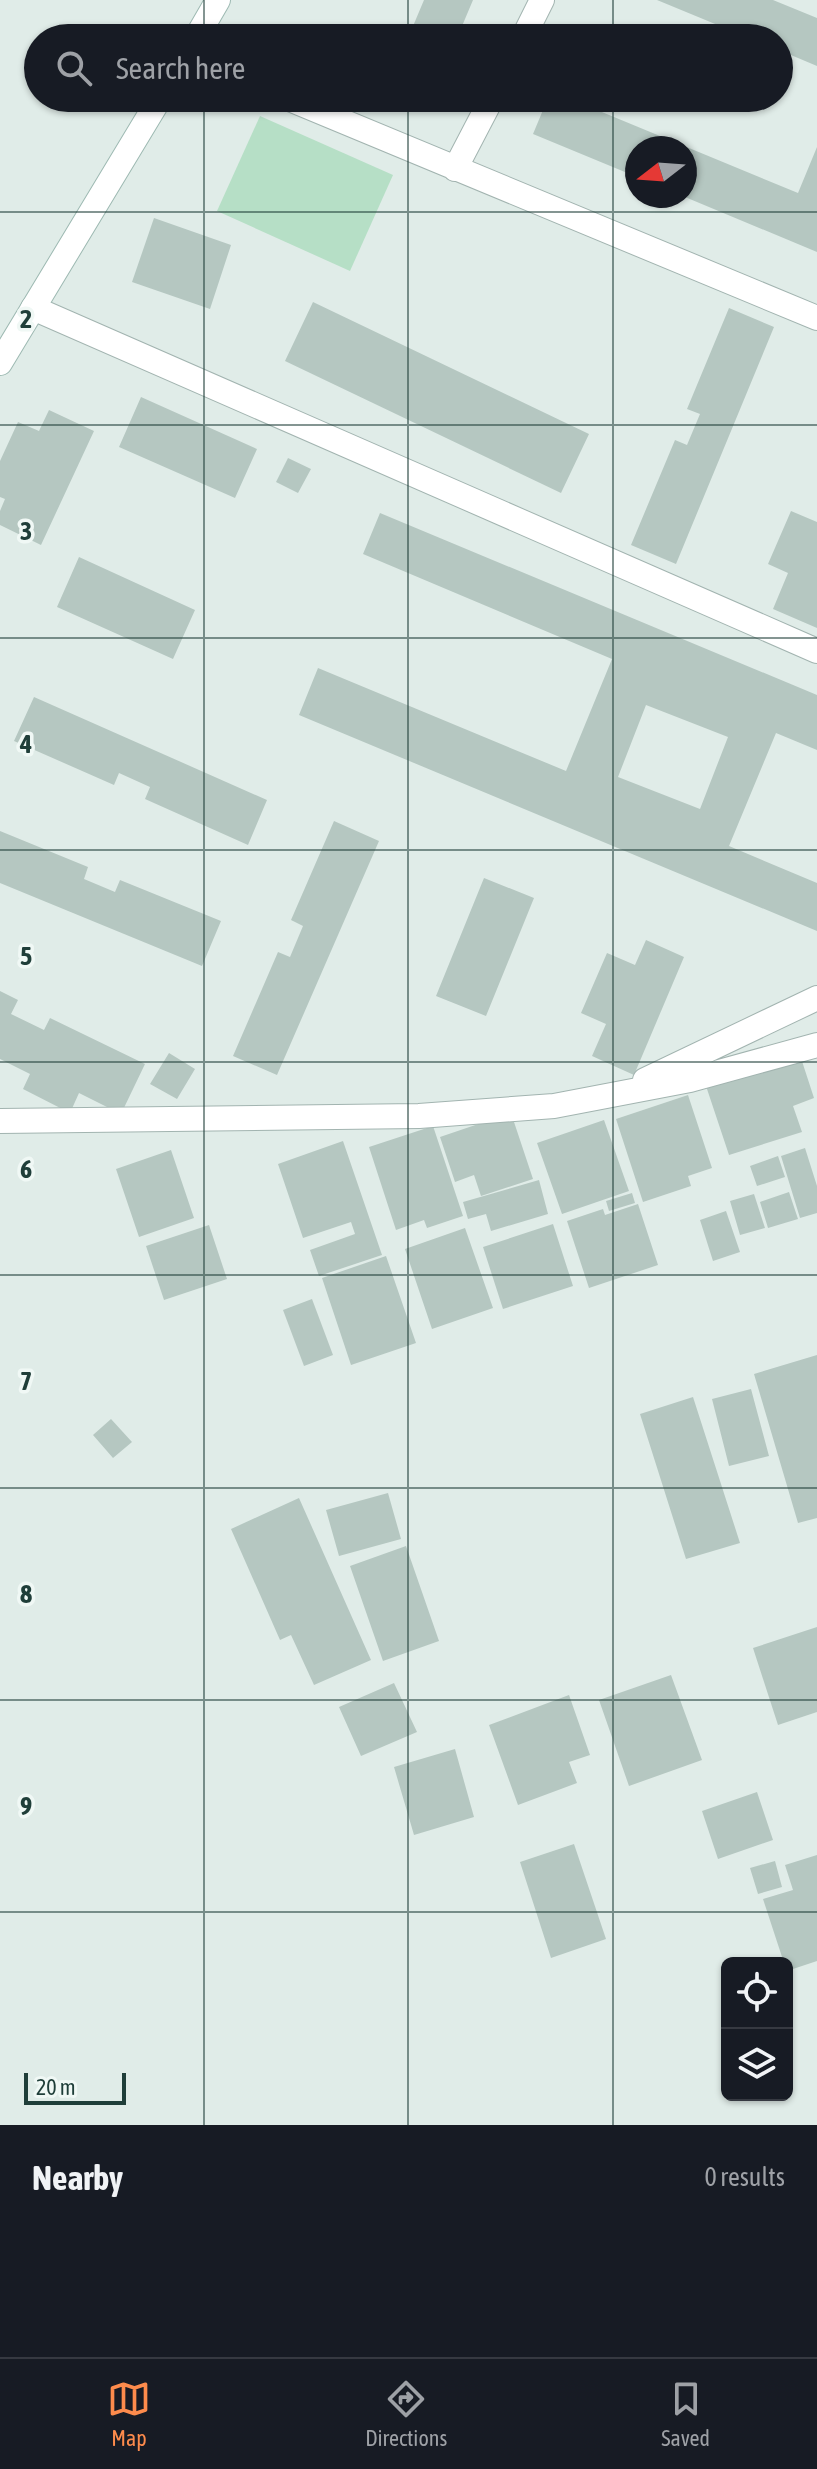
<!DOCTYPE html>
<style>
body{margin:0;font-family:"Asap Condensed",sans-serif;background:#242831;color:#f1f3f6}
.controls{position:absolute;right:24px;bottom:24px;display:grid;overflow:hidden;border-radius:12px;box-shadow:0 2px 6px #0004}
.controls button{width:72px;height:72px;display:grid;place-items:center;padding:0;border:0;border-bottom:2px solid #363941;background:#171b24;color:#f1f3f6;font:40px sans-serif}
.compass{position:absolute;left:625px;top:136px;width:72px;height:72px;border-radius:50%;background:#171b24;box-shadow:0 2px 6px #0004;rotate:253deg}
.scale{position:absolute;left:24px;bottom:20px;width:102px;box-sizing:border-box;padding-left:8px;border:4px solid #1f3e39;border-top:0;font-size:22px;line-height:28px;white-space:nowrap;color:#1f3e39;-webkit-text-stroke:6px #f0f8f5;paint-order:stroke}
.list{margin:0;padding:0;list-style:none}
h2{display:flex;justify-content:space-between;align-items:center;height:104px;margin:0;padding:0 32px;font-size:34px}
h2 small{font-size:26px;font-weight:400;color:#9ea1a6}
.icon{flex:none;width:44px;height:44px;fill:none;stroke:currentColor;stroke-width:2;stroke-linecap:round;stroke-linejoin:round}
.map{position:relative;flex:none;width:817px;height:2125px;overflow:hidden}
.search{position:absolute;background:#171b24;box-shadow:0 2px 6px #0004;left:24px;right:24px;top:24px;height:88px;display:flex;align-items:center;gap:20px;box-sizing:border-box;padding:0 28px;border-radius:44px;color:#9ea1a6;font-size:30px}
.sheet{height:232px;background:#171b24}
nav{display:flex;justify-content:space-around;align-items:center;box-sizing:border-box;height:112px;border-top:2px solid #363941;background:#171b24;font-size:22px;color:#9ea1a6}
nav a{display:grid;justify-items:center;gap:4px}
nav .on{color:#fd8b4c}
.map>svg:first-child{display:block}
.green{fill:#b6dfc6}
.building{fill:#b5c7c1;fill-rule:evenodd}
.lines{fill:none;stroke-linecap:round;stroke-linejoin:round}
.minor-casing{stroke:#a2b4b0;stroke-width:26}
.secondary-casing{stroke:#9db9b2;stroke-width:26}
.minor{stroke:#fff;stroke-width:24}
.secondary{stroke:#fff;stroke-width:24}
.grid{fill:none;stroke:#1f3e39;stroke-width:2;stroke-opacity:0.55}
.grid-label{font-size:26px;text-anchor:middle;font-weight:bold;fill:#1f3e39;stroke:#f0f8f5;stroke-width:7;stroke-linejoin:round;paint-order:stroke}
</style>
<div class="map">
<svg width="817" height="2125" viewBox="0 0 817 2125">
<rect width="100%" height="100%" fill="#e0ece8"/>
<path class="green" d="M260 116 393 175 350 271 217 211Z"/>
<path class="building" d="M424 0H473L457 38H408Z
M657 0H773L817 18V66L779 50V38H749Z
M548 98H568L798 193 817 147V252L685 197V148H637V177L533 134Z
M154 218 231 245 210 309 132 282Z
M313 302 589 434 561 493 285 361Z
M729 308 774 327 676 564 631 545 675 440 687 445 700 414 687 409Z
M141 397 257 449 235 498 119 447Z
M49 410 94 431 41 545 0 525V511L5 499 0 497V461L18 422 39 431Z
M288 458 311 469 298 493 276 482Z
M791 511 817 522V628L773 609 788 573 768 564Z
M380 513 817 695V750L776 733 729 846 817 883V931L299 715 318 668 566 771 612 659 363 554ZM646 705 728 737 700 809 618 777Z
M79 557 195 610 173 659 57 607Z
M34 697 267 800 248 845 145 799 150 787 119 773 114 785 14 741Z
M334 821 379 841 277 1075 233 1056 278 952 290 957 303 926 291 920Z
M0 831 88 867 84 879 115 892 120 880 221 921 202 966 0 883Z
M484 878 534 898 486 1016 436 996Z
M646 940 684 957 634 1075 592 1056 606 1024 581 1013 607 953 635 965Z
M0 991 18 1000 11 1014 44 1030 50 1018 145 1064 121 1114 79 1093 70 1113 23 1089 30 1074 0 1059Z
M799 1052 814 1098 793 1106 802 1132 729 1155 705 1083Z
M169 1053 195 1069 177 1099 150 1084Z
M688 1095 712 1168 688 1176 691 1186 643 1202 616 1119Z
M511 1113 533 1179 481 1196 474 1175 455 1182 440 1137Z
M604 1120 629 1191 562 1214 537 1143Z
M433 1126 463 1216 427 1228 424 1220 396 1230 369 1147Z
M343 1141 382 1255 319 1276 310 1250 355 1234 351 1222 303 1238 278 1164Z
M805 1148 817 1186V1213L800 1218 781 1156Z
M171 1150 194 1218 139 1237 116 1169Z
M778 1156 785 1177 757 1186 750 1166Z
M539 1180 548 1214 491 1231 486 1214 468 1219 463 1202Z
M789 1192 798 1219 768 1228 760 1202Z
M632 1193 635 1203 609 1211 606 1201Z
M754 1194 765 1228 740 1235 730 1201Z
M638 1204 658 1265 589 1288 567 1221 603 1209 605 1215Z
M726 1211 740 1252 713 1261 700 1220Z
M553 1224 573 1286 503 1309 483 1247Z
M209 1225 227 1279 164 1300 146 1246Z
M465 1228 493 1308 432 1329 405 1249Z
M386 1256 416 1343 351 1365 322 1278Z
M312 1299 333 1355 304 1366 283 1310Z
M817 1355V1518L798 1523 754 1374Z
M751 1389 769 1456 729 1466 712 1399Z
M693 1397 740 1543 686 1559 640 1414Z
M111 1419 132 1442 113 1458 93 1435Z
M388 1493 401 1539 339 1556 326 1510Z
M299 1498 371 1660 314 1685 291 1635 280 1640 231 1529Z
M406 1546 439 1641 383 1661 350 1566Z
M817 1627V1712L778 1725 753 1648Z
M671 1675 702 1760 629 1786 599 1700Z
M394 1683 417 1732 361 1756 339 1707Z
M569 1695 590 1755 569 1762 577 1783 518 1805 489 1725Z
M455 1749 474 1817 414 1835 394 1767Z
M757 1792 773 1840 718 1859 702 1811Z
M574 1844 606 1939 551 1958 520 1862Z
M817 1855V1961L787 1971V1963H784L763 1899 793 1890 785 1865Z
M775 1861 782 1887 758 1894 750 1868Z"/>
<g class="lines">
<g class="minor-casing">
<path id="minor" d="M523 38 542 0
M287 98 817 318
M455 169 492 98
M33 308 817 651
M645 1080 817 998
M0 1121 419 1116 554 1106 690 1080 817 1045"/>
</g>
<g class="secondary-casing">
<path id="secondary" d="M196 38 218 0
M0 363 160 98"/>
</g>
<use href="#minor" class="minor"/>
<use href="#secondary" class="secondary"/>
</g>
<path class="grid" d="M204 0V38M408 0V38M613 0V38M204 98V2125M408 98V2125M613 98V2125M0 212H817M0 425H817M0 638H817M0 850H817M0 1062H817M0 1275H817M0 1488H817M0 1700H817M0 1912H817"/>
<g class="grid-label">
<text x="26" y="328">2</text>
<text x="26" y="540">3</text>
<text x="26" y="753">4</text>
<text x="26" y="965">5</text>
<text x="26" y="1178">6</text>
<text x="26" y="1390">7</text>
<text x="26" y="1603">8</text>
<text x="26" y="1815">9</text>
</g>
</svg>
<div class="controls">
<button><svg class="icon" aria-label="locate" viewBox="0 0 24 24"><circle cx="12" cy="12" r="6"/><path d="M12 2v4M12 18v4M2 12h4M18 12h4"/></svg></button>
<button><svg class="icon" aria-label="layers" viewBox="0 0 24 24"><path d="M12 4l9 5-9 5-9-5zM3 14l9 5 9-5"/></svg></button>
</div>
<svg class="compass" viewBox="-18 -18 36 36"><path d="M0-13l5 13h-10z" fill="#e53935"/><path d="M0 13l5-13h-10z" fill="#9ea1a6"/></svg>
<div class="scale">20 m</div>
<div class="search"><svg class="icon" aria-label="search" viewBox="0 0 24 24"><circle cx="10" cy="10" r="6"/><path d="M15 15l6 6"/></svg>Search here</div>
</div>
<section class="sheet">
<h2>Nearby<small>0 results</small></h2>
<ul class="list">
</ul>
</section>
<nav>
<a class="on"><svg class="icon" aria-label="map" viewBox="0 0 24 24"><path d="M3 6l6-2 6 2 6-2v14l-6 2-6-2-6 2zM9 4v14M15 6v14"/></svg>Map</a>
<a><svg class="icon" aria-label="directions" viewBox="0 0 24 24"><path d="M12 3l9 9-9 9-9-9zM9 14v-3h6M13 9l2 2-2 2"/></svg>Directions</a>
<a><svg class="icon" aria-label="saved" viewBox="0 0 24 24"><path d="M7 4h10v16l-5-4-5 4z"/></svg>Saved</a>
</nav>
